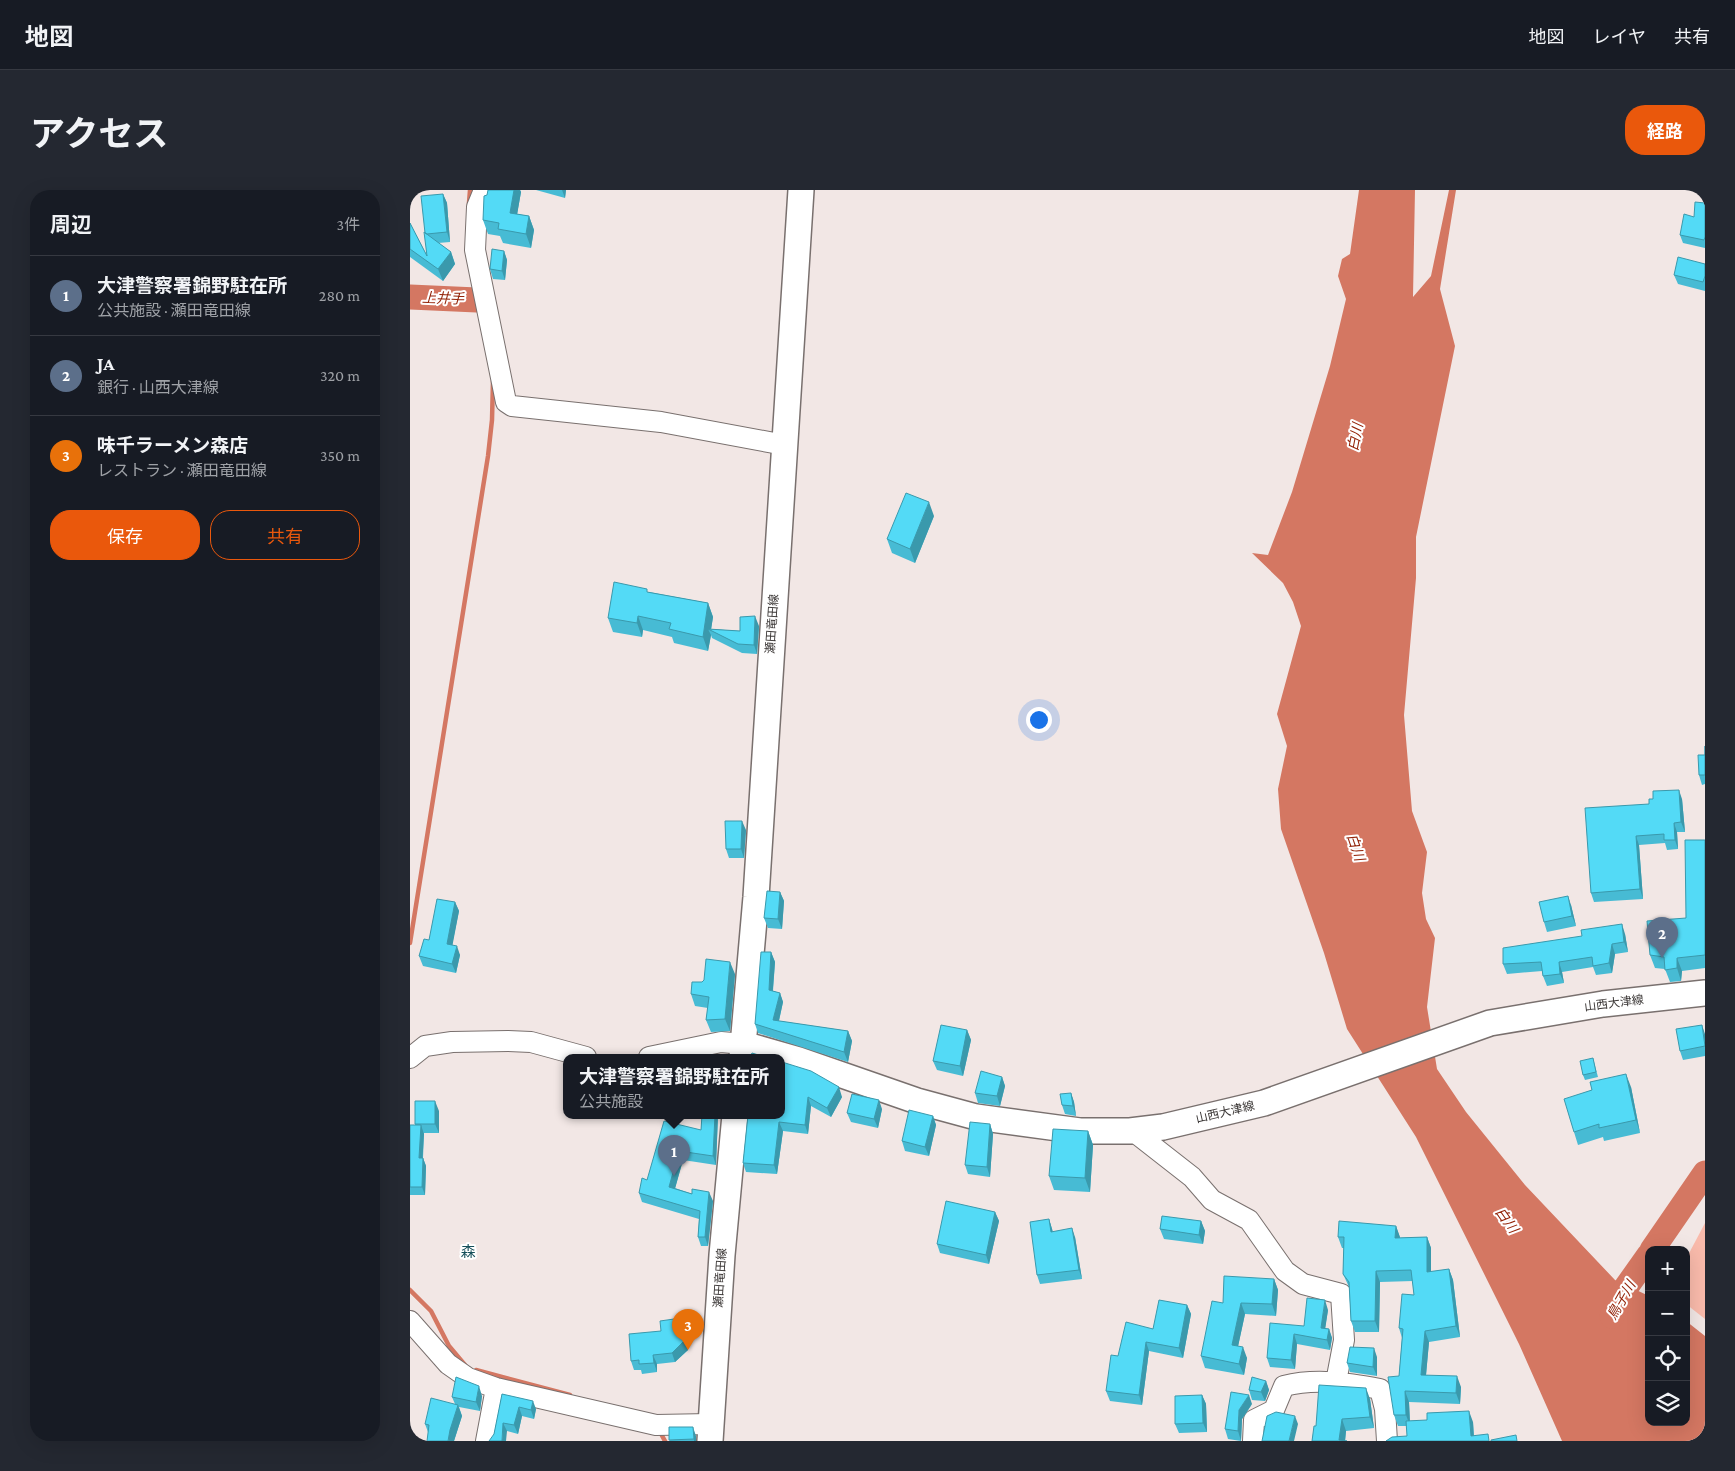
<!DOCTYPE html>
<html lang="ja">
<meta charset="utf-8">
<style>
body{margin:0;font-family:"Crimson Pro","Noto Sans JP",serif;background:#242831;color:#f1f3f6}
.controls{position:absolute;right:15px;bottom:15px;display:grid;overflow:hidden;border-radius:10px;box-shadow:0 5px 20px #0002}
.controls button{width:45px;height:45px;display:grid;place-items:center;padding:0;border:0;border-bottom:1px solid #363941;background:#171b24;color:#f1f3f6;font:25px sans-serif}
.you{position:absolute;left:628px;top:529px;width:18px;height:18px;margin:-12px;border:4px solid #fff;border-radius:50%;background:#1a73e8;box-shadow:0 0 0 8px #1a73e833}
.badge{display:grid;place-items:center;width:32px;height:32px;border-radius:50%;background:#ea580c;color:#fff;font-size:16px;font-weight:700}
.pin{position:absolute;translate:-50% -41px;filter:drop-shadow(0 1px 2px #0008)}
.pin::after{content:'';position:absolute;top:26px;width:18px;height:15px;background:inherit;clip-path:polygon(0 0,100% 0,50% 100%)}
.popup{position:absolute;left:153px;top:864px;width:222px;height:65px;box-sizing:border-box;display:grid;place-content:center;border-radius:10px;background:#171b24;filter:drop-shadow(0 1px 4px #0005);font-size:16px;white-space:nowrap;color:#9ea1a6}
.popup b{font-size:19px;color:#f1f3f6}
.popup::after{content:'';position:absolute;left:50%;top:100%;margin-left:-10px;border:10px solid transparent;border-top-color:#171b24}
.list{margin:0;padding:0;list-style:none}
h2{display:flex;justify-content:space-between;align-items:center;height:65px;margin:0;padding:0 20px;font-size:21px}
h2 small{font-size:16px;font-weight:400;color:#9ea1a6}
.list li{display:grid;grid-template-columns:32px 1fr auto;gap:15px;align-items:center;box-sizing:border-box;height:80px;padding:0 20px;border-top:1px solid #363941}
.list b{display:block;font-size:19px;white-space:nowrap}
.list p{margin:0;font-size:16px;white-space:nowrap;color:#9ea1a6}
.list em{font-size:16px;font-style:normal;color:#9ea1a6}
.actions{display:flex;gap:10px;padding:15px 20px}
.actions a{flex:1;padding:11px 0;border:1px solid #ea580c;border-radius:20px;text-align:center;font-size:18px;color:#ea580c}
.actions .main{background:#ea580c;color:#fff}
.icon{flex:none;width:28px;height:28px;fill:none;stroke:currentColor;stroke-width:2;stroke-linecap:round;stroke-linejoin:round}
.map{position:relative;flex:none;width:1295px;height:1251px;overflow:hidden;border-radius:20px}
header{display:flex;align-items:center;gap:30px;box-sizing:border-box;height:70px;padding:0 25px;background:#171b24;border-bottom:1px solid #363941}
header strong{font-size:24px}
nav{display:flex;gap:28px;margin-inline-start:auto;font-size:18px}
.intro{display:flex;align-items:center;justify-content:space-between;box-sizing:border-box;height:120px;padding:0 30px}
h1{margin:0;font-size:35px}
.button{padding:12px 22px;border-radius:20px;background:#ea580c;color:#fff;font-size:18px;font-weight:700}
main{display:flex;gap:30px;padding:0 30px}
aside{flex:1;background:#171b24;border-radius:20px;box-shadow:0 5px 20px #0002}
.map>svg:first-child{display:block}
.green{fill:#f9baab}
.water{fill:#d47762}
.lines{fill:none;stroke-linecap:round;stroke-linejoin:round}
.stream{stroke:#d47762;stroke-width:4.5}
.river{stroke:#d47762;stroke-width:25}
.minor-casing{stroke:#79706e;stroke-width:22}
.major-casing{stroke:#79706e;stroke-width:28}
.minor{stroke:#fff;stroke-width:20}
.major{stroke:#fff;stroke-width:25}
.wall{fill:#47bbd4}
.shaded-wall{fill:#3a99ac}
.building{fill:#53daf6;stroke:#3a99ac}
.labels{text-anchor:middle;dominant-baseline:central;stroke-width:4;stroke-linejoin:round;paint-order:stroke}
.street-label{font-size:12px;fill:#3c3837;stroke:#fff}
.water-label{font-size:14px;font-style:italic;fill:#932308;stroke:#fff}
.quarter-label{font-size:15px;fill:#154f5a;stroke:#fff}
</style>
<header>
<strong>地図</strong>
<nav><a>地図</a><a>レイヤ</a><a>共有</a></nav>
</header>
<div class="intro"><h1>アクセス</h1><a class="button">経路</a></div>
<main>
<aside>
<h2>周辺<small>3件</small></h2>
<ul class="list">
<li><span class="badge" style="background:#5c6f8a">1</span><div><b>大津警察署錦野駐在所</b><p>公共施設 · 瀬田竜田線</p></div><em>280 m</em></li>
<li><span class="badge" style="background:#5c6f8a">2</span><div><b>JA</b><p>銀行 · 山西大津線</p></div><em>320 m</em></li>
<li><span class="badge" style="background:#e8710a">3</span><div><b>味千ラーメン森店</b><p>レストラン · 瀬田竜田線</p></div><em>350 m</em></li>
</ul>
<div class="actions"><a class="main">保存</a><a>共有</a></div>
</aside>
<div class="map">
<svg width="1295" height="1251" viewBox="0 0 1295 1251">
<rect width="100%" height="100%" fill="#f2e7e5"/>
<path class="green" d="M1295 1033V1129L1276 1114V1069Z"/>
<path class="water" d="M949 0H1005L1003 107 1021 86 1039 0H1046L1030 99 1045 156 1006 347V388L994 525 1002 621 1017 662 1012 703 1016 729 1025 748 1017 817 1027 879 1056 922 1115 995 1205 1090 1239 1106V1232H1276V1131L1295 1146V1251H1152L1109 1154 1006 947 937 839 914 763 871 639 868 599 877 556 867 524 891 436 883 412 873 393 842 363 858 365 882 302 920 176 936 109 928 86 932 69 940 64Z"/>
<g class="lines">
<path class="stream" d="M59 13 60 0
M0 753 78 266 82 230 83 191
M0 1100 21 1121 39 1156 55 1175
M66 1180 160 1205
M250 1242 255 1251"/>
<path class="river" d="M0 107 67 110
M1242 1060 1295 983
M1202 1126 1217 1096 1239 1065"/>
<g class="minor-casing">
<path id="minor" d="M74 0 67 17 65 60 96 212 102 216 251 232 375 255
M239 867 311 852 333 854
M0 868 15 856 42 852 98 851 121 852 176 867
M720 941 727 944 782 987 802 1010 839 1030 875 1081 893 1094 931 1104 934 1150 926 1192
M0 1131 38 1174 58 1188 86 1198 246 1235 300 1234
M76 1251 86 1198
M843 1251 844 1230 864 1220 874 1196C906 1188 937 1193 970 1199L975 1219 977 1251"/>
</g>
<g class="major-casing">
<path id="major" d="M333 854 389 870 507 911 566 927 670 941H720L753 937 854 913 1080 833 1193 814 1295 803
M332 867 346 707 391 0
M300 1251 312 1065 325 925"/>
</g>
<use href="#minor" class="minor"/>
<use href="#major" class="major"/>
</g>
<path class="wall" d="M78 0H110L111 2 107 24 119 26 124 40 121 58 93 53 90 46 78 44 73 30Z
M126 0H156L155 8Z
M33 4 37 13 40 52 28 53 41 62 45 74 33 91 0 67V33L17 66 15 43Z
M1295 13V58L1273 53 1270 45Z
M94 61 97 70 95 90 83 89 80 79Z
M1295 74V101L1268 94 1264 85Z
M524 326 505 373 482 363 477 349Z
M239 402 298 413 303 427 301 439 330 441 349 436 347 464 332 463 302 448 301 445 298 461 264 453 262 447 233 440 232 447 203 442 198 428Z
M1295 556V594L1292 595 1289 585 1295 565Z
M1272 609 1275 642H1267L1268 659 1257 660 1255 653 1229 655 1233 709 1184 712 1181 703 1239 614Z
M336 640 334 668H319L316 659Z
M1295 650V778L1272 781 1271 791 1260 792 1255 779 1245 778 1240 765 1276 728Z
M370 702 374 711 372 739 358 738 354 728Z
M45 712 49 721 42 755 50 765 46 783 13 776 9 766 19 750Z
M1161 715 1166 736 1137 742 1134 732Z
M1215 744 1218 762 1205 764 1202 783 1186 785 1183 777 1152 782 1154 793 1137 796 1133 786 1132 781 1097 784 1093 774Z
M361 762 365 772 363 801 370 803 373 812 369 831 438 841 442 851 438 872 348 843 345 834Z
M325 784 320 841 301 842 296 830 298 818 285 816 281 804 292 792Z
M557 840 561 850 553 886 527 880 523 871Z
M1295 844V866L1273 870 1270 861Z
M1183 868 1188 887 1175 890 1173 885Z
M372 872 432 907 421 927 401 916 398 944 373 941 367 984 336 982 333 973Z
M592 887 595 896 590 916 568 913 565 903Z
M1221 897 1230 943 1194 951 1193 947 1168 955 1164 942Z
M661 903 664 912 666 926 655 924 652 915Z
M472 919 468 938 441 932 437 923Z
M29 921V943H14L13 968 16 976 15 1005H0V935H5V934Z
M292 925H308L306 975 273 970 265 998 303 1011 298 1056H291L288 1047 289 1029 232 1012 229 1003 237 990 291 940Z
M523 926 526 935 519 966 495 961 492 951Z
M580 934 583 944 580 987 558 984 555 975Z
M678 941 683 955 680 1002 644 1000 639 986Z
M585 1022 589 1031 579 1074 530 1063 527 1054Z
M639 1029 643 1042 665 1047 672 1089 630 1094 627 1085Z
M791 1031 795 1041 793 1054 754 1049 750 1039Z
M986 1036 990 1048 1017 1047 1021 1058V1082L1039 1079 1043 1090 1050 1147 1019 1152 1016 1185 1051 1197 1050 1214 999 1212 1000 1231 1063 1232 1064 1246 1080 1251 997 1246V1236H988L984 1225 989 1186 992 1148 989 1138 1004 1105 1003 1091 970 1092 969 1142H945L941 1131 939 1097 933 1084 934 1058H932L928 1047Z
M864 1089 868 1100 866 1126 835 1124 828 1156 837 1168 834 1185 795 1178 791 1166 813 1113Z
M777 1115 781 1124 773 1168 739 1161 732 1215 700 1211 696 1201 708 1166 743 1139Z
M918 1120 915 1138 919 1139 922 1148 920 1160 887 1154 885 1179 860 1177 857 1168 894 1136Z
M271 1128 274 1137 278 1160 265 1172 247 1174V1182L232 1184 231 1180H224L221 1171 251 1141Z
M967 1167V1186L940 1182 937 1173Z
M856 1191 859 1200 855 1211 842 1210 839 1200Z
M92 1204 126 1219 124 1229 112 1226 108 1244 97 1241 84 1244Z
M792 1205 796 1214 797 1242 769 1243 765 1234Z
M72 1206 70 1221 49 1217 52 1226 44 1251 18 1242 15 1234 45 1214 42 1207Z
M960 1209 964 1238 936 1241 935 1251H902L906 1236Z
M842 1214 832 1229 831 1251 818 1249 815 1239Z
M286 1246V1251H260L259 1250Z"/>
<path class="shaded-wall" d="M104 0H110L111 2 105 37 100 23Z
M152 0H156L155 8Z
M33 4 37 13 40 52 37 42Z
M119 26 124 40 121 58 116 44Z
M94 61 97 70 95 90 92 81Z
M41 62 45 74 33 91 28 79Z
M519 312 524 326 505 373 500 359Z
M298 413 303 427 301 440 298 439 301 445 298 461 293 447Z
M228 426 233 440 232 447 227 433Z
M345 426 349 436 347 464 344 455Z
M1269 600 1272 609 1275 642 1271 632Z
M332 631 336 640 334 668 331 659Z
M1264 633 1267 642 1268 659 1265 650Z
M1226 646 1229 655 1233 709 1230 699Z
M370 702 374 711 372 739 368 729Z
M1158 706 1161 715 1166 736 1162 726Z
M45 712 49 721 41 763 37 754Z
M1212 734 1215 744 1218 762 1214 752Z
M1202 754 1205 764 1202 783 1199 773Z
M47 756 50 765 46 783 42 774Z
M361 762 365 772 362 810 359 800Z
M1267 768 1272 781 1271 791 1267 778Z
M320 772 325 784 320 841 315 829Z
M1149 772 1152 782 1154 793 1150 784Z
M370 803 373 812 367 839 363 830Z
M1292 835 1295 844V854Z
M557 840 561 850 553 886 550 876Z
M438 841 442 851 438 872 434 862Z
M1216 884 1221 897 1230 943 1226 930Z
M592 887 595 896 590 916 587 906Z
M429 897 432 907 421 927 417 918Z
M661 903 664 912 666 926 663 916Z
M398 907 401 916 398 944 395 935Z
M469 910 472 919 468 938 464 929Z
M25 911 29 921V943L25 934Z
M305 925H308L306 975 303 966Z
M523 926 526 935 519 966 515 957Z
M369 932 373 941 367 984 364 975Z
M580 934 583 944 580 987 577 977Z
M11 935 14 944 12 976 9 968Z
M678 941 683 955 680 1002 675 988Z
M269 961 273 970 263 1006 259 997Z
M13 968 16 976 15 1005 12 997Z
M299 1002 303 1011 298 1056 295 1047Z
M585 1022 589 1031 579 1074 576 1065Z
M639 1029 642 1039 644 1051 641 1042Z
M791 1031 795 1041 793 1054 789 1045Z
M986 1036 990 1047 989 1059 985 1048Z
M662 1038 665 1047 672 1089 669 1080Z
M1017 1047 1021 1058V1093L1017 1082Z
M1039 1079 1043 1090 1050 1147 1046 1136Z
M966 1081 970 1092 969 1142 965 1131Z
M864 1089 868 1100 866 1126 862 1114Z
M915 1110 918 1120 914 1147 911 1138Z
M831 1113 835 1124 826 1166 822 1155Z
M777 1115 781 1124 773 1168 769 1158Z
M271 1128 274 1137 278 1160 265 1172 262 1163Z
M919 1139 922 1148 920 1160 917 1150Z
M1015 1141 1019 1152 1015 1196 1011 1185Z
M884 1144 887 1154 885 1179 881 1170Z
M736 1152 739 1161 732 1215 729 1205Z
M833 1157 837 1168 834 1185 829 1174Z
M964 1158 967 1167V1186L963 1177Z
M243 1165 247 1174V1182L244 1173Z
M1047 1186 1051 1197 1050 1214 1046 1203Z
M856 1191 859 1200 855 1211 851 1202Z
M69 1196 72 1206 70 1221 66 1212Z
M956 1198 960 1209 964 1238 960 1227Z
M995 1201 999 1212 1000 1236 996 1225Z
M792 1205 796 1214 797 1242 793 1233Z
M839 1205 842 1214 832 1229 831 1251 828 1241 829 1220Z
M123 1211 126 1219 124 1229 121 1220Z
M48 1215 52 1226 44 1251H38L40 1240Z
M109 1217 112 1226 108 1244 104 1235Z
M1059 1221 1063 1232 1064 1251 1061 1246Z
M885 1226 888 1234 884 1251H879Z
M932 1229 936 1241 935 1251 929 1250Z
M93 1233 97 1241 96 1251H92Z
M283 1237 286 1246V1251H284V1249Z"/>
<path class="building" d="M78 0H104L100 23 119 26 116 44 88 39 89 33 73 30 74 6 77 5Z
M33 4 37 42 17 44 15 43 11 6Z
M1285 12 1295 13V47L1294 50 1270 45 1274 24 1284 27Z
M0 33 17 66 14 42 41 62 28 79 0 59Z
M82 59 94 61 92 81 80 79Z
M1268 67 1295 74V86L1293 92 1264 85Z
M496 303 519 312 500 359 477 349Z
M204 392 237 399V402L298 413 293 447 259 439 261 433 228 426 227 433 198 428Z
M345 426 344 455 328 454 298 439 330 441V427Z
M1295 556V585H1289L1288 565H1295Z
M1269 600 1271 632 1264 633 1265 650H1254V644L1226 646 1230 699 1181 703 1175 618 1239 614V609H1243V601Z
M315 631H332L331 659H316Z
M1275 650H1295V765L1267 768V778L1255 780 1254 767 1240 765 1237 731 1276 728Z
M357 701 370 702 368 729 354 728Z
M1158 706 1162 726 1134 732 1129 712Z
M27 709 45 712 37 754 47 756 42 774 9 766 14 749 19 750Z
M1212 734 1214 752 1202 754 1199 773 1183 776 1182 767 1149 772 1150 784 1133 786 1131 772 1093 774V758L1172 746 1171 740Z
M351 762H361L359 800 370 803 363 830 438 841 434 862 345 834Z
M296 769 320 772 315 829 296 830 299 807 281 804 282 792H292L294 790Z
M531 835 557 840 550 876 523 871Z
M1292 835 1295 856 1270 861 1266 839Z
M342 863 355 867H340Z
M1183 868 1186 882 1173 885 1170 871Z
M372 872 401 881 429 897 417 918 398 907 395 935 369 932 364 975 333 973 338 925H372Z
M571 881 592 887 587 906 565 903Z
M1216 884 1226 930 1189 938V934L1164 942 1154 909 1182 900 1180 892Z
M661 903 663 916 652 915 650 904Z
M442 904 469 910 464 929 437 923Z
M5 911H25V934H5Z
M499 920 523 926 515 957 492 951Z
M292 925H305L303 966 269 961 259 997 282 1004V999L299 1002 295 1047H288L290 1021 229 1003 232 988 237 990 254 931 291 940Z
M560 932 580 934 577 977 555 975Z
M0 935H11L9 968H13L12 997H0Z
M643 939 678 941 675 988 639 986Z
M536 1011 585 1022 576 1065 527 1054Z
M752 1026 791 1031 789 1045 750 1039Z
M639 1029 641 1042 662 1038 669 1080 627 1085 620 1032Z
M929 1031 986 1036 985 1048 1017 1047V1082L1039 1079 1046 1136 1015 1141 1011 1185 1047 1186 1046 1203 995 1201 996 1225H984L978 1187 989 1186 993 1139 989 1138 992 1104 1004 1105 1001 1080 966 1081 965 1131H941L939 1092 933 1084 934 1047H928Z
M814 1086 864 1089 862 1114 831 1113 822 1155 833 1157 829 1174 791 1166 802 1111 813 1113Z
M897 1108 915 1110 911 1138 919 1139 917 1150 884 1144 881 1170 857 1168 860 1133 894 1136Z
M749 1110 777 1115 769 1158 736 1152 729 1205 696 1201 701 1165 708 1166 716 1132 743 1139Z
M271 1128 274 1151 262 1163 243 1165 244 1173 229 1174V1170L221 1171 219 1144 251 1141 250 1131Z
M940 1157 964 1158 963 1177 937 1173Z
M46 1187 69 1196 66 1212 42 1207Z
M842 1187 856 1191 851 1202 839 1200Z
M909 1195 956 1198 960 1227 932 1229 929 1250 937 1251H902L904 1236H906Z
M821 1202 839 1205 829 1220 828 1241 815 1239Z
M92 1204 123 1211 121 1220 109 1217 104 1235 93 1233 92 1251H79L84 1244Z
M792 1205 793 1233 765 1234V1206Z
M21 1208 48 1215 40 1240 38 1251H17L19 1235 15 1234Z
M1059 1221 1061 1246 1078 1244 1079 1251H976L982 1247 997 1246 996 1231 1017 1230V1223Z
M866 1222 885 1226 879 1251H852L857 1226Z
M259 1237H283L284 1249 259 1250Z
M1106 1245 1107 1251H1081V1250Z"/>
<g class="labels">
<g class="street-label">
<text transform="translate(362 434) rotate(-86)">瀬田竜田線</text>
<text transform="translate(1204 813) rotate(-7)">山西大津線</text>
<text transform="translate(815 922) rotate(-13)">山西大津線</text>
<text transform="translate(310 1088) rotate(-86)">瀬田竜田線</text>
</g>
<g class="water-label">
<text transform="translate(33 108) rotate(2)">上井手</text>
<text transform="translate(945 247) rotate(-79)">白川</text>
<text transform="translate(946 657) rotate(71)">白川</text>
<text transform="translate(1097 1030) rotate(55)">白川</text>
<text transform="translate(1211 1110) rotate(-60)">鳥子川</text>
</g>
<g class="quarter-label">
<text x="58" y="1062">森</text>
</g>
</g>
</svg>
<div class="controls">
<button>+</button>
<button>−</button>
<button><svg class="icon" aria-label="locate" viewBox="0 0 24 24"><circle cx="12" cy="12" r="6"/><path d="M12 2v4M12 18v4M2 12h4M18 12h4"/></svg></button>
<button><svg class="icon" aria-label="layers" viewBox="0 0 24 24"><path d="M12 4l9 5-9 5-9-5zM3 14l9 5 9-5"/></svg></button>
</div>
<div class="you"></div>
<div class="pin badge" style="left:264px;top:986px;background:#5c6f8a">1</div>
<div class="popup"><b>大津警察署錦野駐在所</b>公共施設</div>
<div class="pin badge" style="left:1252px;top:768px;background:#5c6f8a">2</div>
<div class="pin badge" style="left:278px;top:1160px;background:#e8710a">3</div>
</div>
</main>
